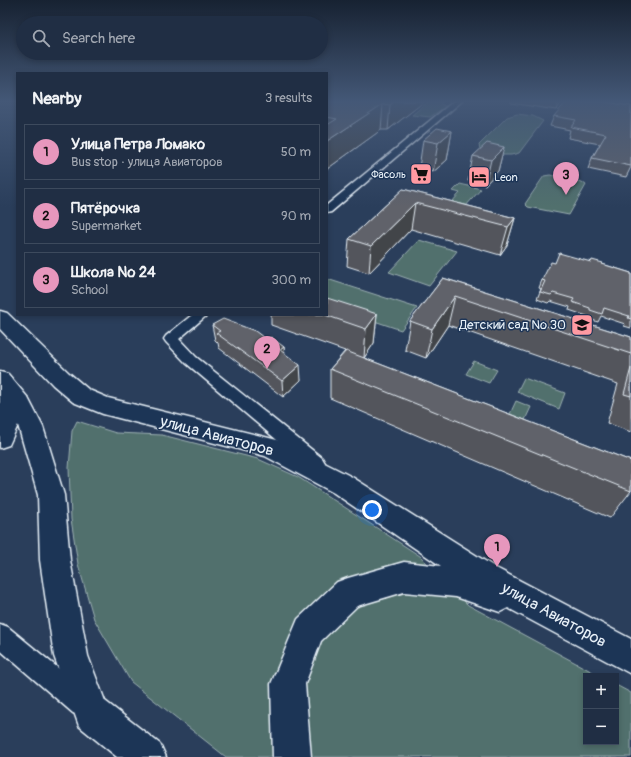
<!DOCTYPE html>
<meta charset="utf-8">
<style>
body{margin:0;font-family:Pangolin,sans-serif;background:#28364b;color:#f1f3f6}
.controls{position:absolute;right:12px;bottom:12px;display:grid;overflow:hidden;border-radius:0px;box-shadow:0 2px 6px #0003}
.controls button{width:36px;height:36px;display:grid;place-items:center;padding:0;border:0;border-bottom:1px solid #3d4a5d;background:#202e44;color:#f1f3f6;font:20px sans-serif}
.you{position:absolute;left:372px;top:510px;width:14px;height:14px;margin:-10px;border:3px solid #fff;border-radius:50%;background:#1a73e8;box-shadow:0 0 0 6px #1a73e833}
.badge{display:grid;place-items:center;width:26px;height:26px;border-radius:50%;background:#e797bd;color:#111;font-size:13px;font-weight:700}
.pin{position:absolute;translate:-50% -33px;filter:drop-shadow(0 1px 2px #0008)}
.pin::after{content:'';position:absolute;top:21px;width:14px;height:12px;background:inherit;clip-path:polygon(0 0,100% 0,50% 100%)}
.list{margin:0;padding:0;list-style:none}
h2{display:flex;justify-content:space-between;align-items:center;height:52px;margin:0;padding:0 16px;font-size:17px}
h2 small{font-size:13px;font-weight:400;color:#a2a8b2}
.list li{display:grid;grid-template-columns:26px 1fr auto;gap:12px;align-items:center;box-sizing:border-box;height:56px;margin:0 8px 8px;padding:0 8px;border:1px solid #3d4a5d;border-radius:0px}
.list b{display:block;font-size:15px;white-space:nowrap}
.list p{margin:0;font-size:13px;white-space:nowrap;color:#a2a8b2}
.list em{font-size:13px;font-style:normal;color:#a2a8b2}
.icon{flex:none;width:22px;height:22px;fill:none;stroke:currentColor;stroke-width:2;stroke-linecap:round;stroke-linejoin:round}
.map{position:relative;flex:none;width:631px;height:757px;overflow:hidden}
.search{position:absolute;background:#202e44;box-shadow:0 2px 6px #0003;left:16px;top:16px;width:312px;height:44px;display:flex;align-items:center;gap:10px;box-sizing:border-box;padding:0 14px;border-radius:22px;color:#a2a8b2;font-size:15px}
.panel{position:absolute;background:#202e44;box-shadow:0 2px 6px #0003;left:16px;top:72px;width:312px;height:244px;border-radius:0px}
.map>svg:first-child{display:block}
.green{fill:#516f6d;stroke:#9cb0b2}
.lines{fill:none;stroke-linecap:round;stroke-linejoin:round}
.street-casing{stroke:#e8f1f8;stroke-width:3}
.primary-casing{stroke:#e8f1f8;stroke-width:3}
.street{fill:#1d3557;fill-rule:evenodd}
.primary{fill:#1d3557;fill-rule:evenodd}
.wall{fill:#53545b;stroke:#e8f1f8}
.shaded-wall{fill:#43454a;stroke:#e8f1f8}
.building{fill:#60626a;stroke:#e8f1f8}
.labels{text-anchor:middle;dominant-baseline:central;stroke-width:3;stroke-linejoin:round;paint-order:stroke}
.far-poi-label{font-size:11px;fill:#e8f1f8;stroke:#1d3557;text-anchor:end}
.poi-label{font-size:13px;fill:#e8f1f8;stroke:#1d3557;text-anchor:end}
.near-street-label{font-size:16px;fill:#e8f1f8;stroke:#1d3557}
</style>
<div class="map">
<svg width="631" height="757" viewBox="0 0 631 757">
<rect width="100%" height="100%" fill="#2a3e5b"/>
<filter id="ink" filterUnits="userSpaceOnUse"><feTurbulence type="fractalNoise" baseFrequency=".025" numOctaves="2"/><feDisplacementMap in="SourceGraphic" scale="8" xChannelSelector="R" yChannelSelector="G"/><feConvolveMatrix kernelMatrix="1 2 1 2 8 2 1 2 1" color-interpolation-filters="sRGB"/></filter>
<g filter="url(#ink)">
<path class="green" d="M429 101H443L440 104 446 106 430 117 412 115Z
M517 114 533 116 543 121 519 153 511 155H497L480 149 479 145 507 117Z
M550 175 582 182 586 185 569 215 528 207 525 204 544 176Z
M460 184 481 189 464 208 450 204 460 193 453 191Z
M419 240 457 251 429 286 389 272Z
M327 279 417 308 401 330 327 305Z
M474 361 497 370 489 383 466 374Z
M524 378 565 393 559 409 517 392Z
M516 401 531 407 525 420 510 414Z
M77 421 116 433 162 435 258 459 298 477 420 556 468 605 600 676H586V742H616V685L631 693V757H226L131 682 94 619 78 564 71 519 69 468 72 431Z"/>
<g class="lines">
<g class="street-casing">
<path id="street" d="M454 101H462L331 212 327 213V205Z
M192 315H207L179 339 196 357 322 458 325 463 322 468 316 470 310 468 186 363 166 342 164 339 166 336Z
M0 624 8 627 91 695 94 704 91 713 82 716 73 713 0 650Z"/>
</g>
<g class="primary-casing">
<path id="primary" d="M0 311 7 313 69 373 89 390 108 398 281 441 352 477 496 568 631 639V674L508 608 500 612 456 597 404 592 357 606 321 641 305 684 311 757H273L271 684 298 619 337 582 348 578 404 562 441 566 334 493 265 456 103 414 73 402 53 385 0 329Z
M0 372 8 374 28 398 43 427 64 495 70 560 88 656 105 701 160 744 166 757H117L79 726 54 656 40 560 38 495 18 425 9 445 0 448Z"/>
</g>
<use href="#street" class="street"/>
<use href="#primary" class="primary"/>
</g>
<path class="wall" d="M327 101H425L388 130H381L327 169Z
M511 101H563L556 110 511 103Z
M631 106V167L626 177 588 169 592 158 600 144 568 138 570 130 550 126 554 116Z
M452 131 447 160 433 172 419 168 423 140Z
M504 147 498 171 485 185 468 181 473 156Z
M403 189 515 218 507 245 500 255 411 229 369 273 347 266 349 239Z
M591 262 602 264 631 273V328L624 326 625 324 601 316 598 322 586 318 587 316 569 310 570 307 550 301 548 303 537 299 541 289 539 288 542 280 555 263Z
M443 278 631 337V432L607 423 618 384 448 325 426 358 405 350 410 321Z
M377 314 374 343 364 358 631 461V491L610 518 330 398V369L345 351 271 325V315Z
M212 325 267 340 284 347 285 354 301 380 283 397 219 348 218 343 215 340Z"/>
<path class="shaded-wall" d="M395 101H425L388 130 390 105Z
M559 101H563L556 110Z
M383 104 381 130 327 169V141Z
M452 131 447 160 433 172 438 143Z
M504 147 498 171 485 185 491 160Z
M415 203 411 229 369 273 371 246Z
M515 218 507 245 500 255 508 227Z
M455 296 448 325 426 358 432 329Z
M377 314 374 343 364 358 366 329Z
M284 347 285 362 280 350Z
M300 365 301 380 283 397 282 381Z"/>
<path class="building" d="M327 101H395L390 105 383 104 327 141V125L337 119 327 117Z
M567 101H600L631 106V166L592 158 606 134 571 127 576 120 554 116Z
M437 128 452 131 438 143 423 140Z
M487 143 504 147 491 160 473 156Z
M403 189 515 218 508 227 415 203 371 246 349 239Z
M559 253 591 262 592 260 603 263 602 264 631 273V319L628 318 629 316 604 308 602 314 590 310V308L572 302 574 299 553 293 551 295 540 292 545 281 542 280 551 262 555 263Z
M443 278 631 337V354L455 296 432 329 410 321Z
M327 298 377 314 366 329 325 315H327Z
M223 319 255 331 267 340 271 337 284 347 280 350 300 365 282 381 216 333 220 331 212 325Z
M346 351 631 461V491L330 369Z
M631 368V396L624 394Z"/>
</g>
<linearGradient id="sky" x2="0" y2="1"><stop stop-color="#172232"/><stop offset="0.49" stop-color="#445877"/><stop offset="1" stop-color="#445877" stop-opacity="0"/></linearGradient>
<rect width="631" height="207" fill="url(#sky)"/>
<defs>
<g id="supermarket-square" transform="scale(1.15)"><rect x="-9" y="-9" width="18" height="18" rx="4" fill="#ff9aa2" stroke="#1d3557"/><path d="M-6-5.5h2.5l.6 2H6L4.5 2H-2.5L-4.4-4H-6ZM-1.5 3.2a1.3 1.3 0 1 0 .1 0ZM3 3.2a1.3 1.3 0 1 0 .1 0Z" fill="#111"/></g>
<g id="hotel-square" transform="scale(1.15)"><rect x="-9" y="-9" width="18" height="18" rx="4" fill="#ff9aa2" stroke="#1d3557"/><path d="M-6-4.5h1.5V1H6V5H4.5V3h-9V5H-6ZM-4 0a1.8 1.8 0 1 1 3.6 0ZM.5 0V-2.5h3Q6-2.5 6 0Z" fill="#111"/></g>
<g id="school-square" transform="scale(1.15)"><rect x="-9" y="-9" width="18" height="18" rx="4" fill="#ff9aa2" stroke="#1d3557"/><path d="M0-5L7-2L0 1L-7-2ZM-4 1L0 2.5L4 1V4Q0 6-4 4Z" fill="#111"/></g>
</defs>
<g fill-rule="evenodd">
<use href="#supermarket-square" x="421" y="174"/>
<use href="#hotel-square" x="479" y="177"/>
<use href="#school-square" x="582" y="325"/>
</g>
<g class="labels">
<g class="far-poi-label">
<text x="406" y="174">Фасоль</text>
<text x="494" y="177" text-anchor="start">Leon</text>
</g>
<g class="poi-label">
<text x="566" y="325">Детский сад № 30</text>
</g>
<g class="near-street-label">
<text transform="translate(217 436) rotate(15)">улица Авиаторов</text>
<text transform="translate(554 615) rotate(29)">улица Авиаторов</text>
</g>
</g>
</svg>
<div class="controls">
<button>+</button>
<button>−</button>
</div>
<div class="you"></div>
<div class="pin badge" style="left:497px;top:567px">1</div>
<div class="pin badge" style="left:267px;top:369px">2</div>
<div class="pin badge" style="left:566px;top:195px">3</div>
<div class="search"><svg class="icon" aria-label="search" viewBox="0 0 24 24"><circle cx="10" cy="10" r="6"/><path d="M15 15l6 6"/></svg>Search here</div>
<section class="panel">
<h2>Nearby<small>3 results</small></h2>
<ul class="list">
<li><span class="badge">1</span><div><b>Улица Петра Ломако</b><p>Bus stop · улица Авиаторов</p></div><em>50 m</em></li>
<li><span class="badge">2</span><div><b>Пятёрочка</b><p>Supermarket</p></div><em>90 m</em></li>
<li><span class="badge">3</span><div><b>Школа № 24</b><p>School</p></div><em>300 m</em></li>
</ul>
</section>
</div>
